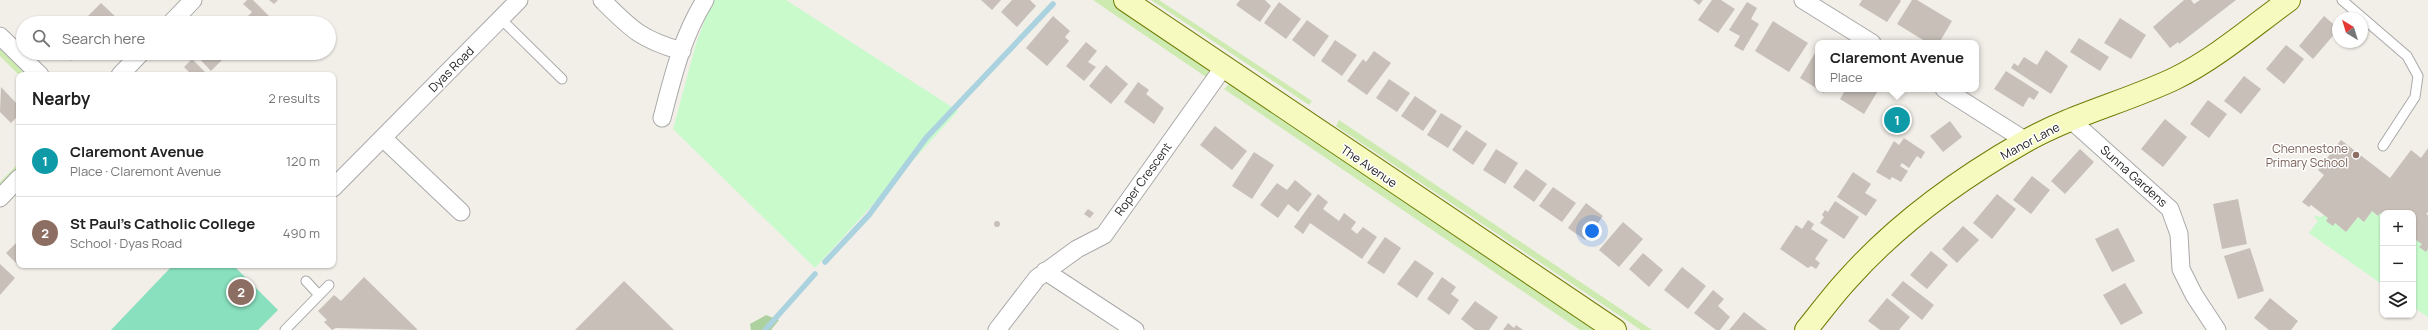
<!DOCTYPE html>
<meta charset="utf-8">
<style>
body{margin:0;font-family:Manrope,sans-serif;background:#f6f6f6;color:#222}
.controls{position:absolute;right:12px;bottom:12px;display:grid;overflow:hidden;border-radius:8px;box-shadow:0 1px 3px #0004}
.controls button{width:36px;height:36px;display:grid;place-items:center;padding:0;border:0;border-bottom:1px solid #e0e0e0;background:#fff;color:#222;font:20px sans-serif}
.compass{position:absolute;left:2332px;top:12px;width:36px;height:36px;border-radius:50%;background:#fff;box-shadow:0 1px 3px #0004;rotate:322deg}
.you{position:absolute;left:1592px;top:231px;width:14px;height:14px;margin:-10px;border:3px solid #fff;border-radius:50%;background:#1a73e8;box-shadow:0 0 0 6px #1a73e833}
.badge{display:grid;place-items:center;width:26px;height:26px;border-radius:50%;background:#d40000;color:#fff;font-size:13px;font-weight:700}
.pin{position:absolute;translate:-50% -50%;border:2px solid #fff;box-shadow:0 1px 4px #0006}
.popup{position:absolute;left:1815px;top:40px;width:164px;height:52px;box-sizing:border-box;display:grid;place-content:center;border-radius:8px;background:#fff;filter:drop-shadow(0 1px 3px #0005);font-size:13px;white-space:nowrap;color:#767676}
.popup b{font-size:15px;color:#222}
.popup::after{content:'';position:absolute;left:50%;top:100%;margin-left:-8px;border:8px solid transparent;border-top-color:#fff}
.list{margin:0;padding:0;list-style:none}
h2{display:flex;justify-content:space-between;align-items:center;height:52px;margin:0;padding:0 16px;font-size:17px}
h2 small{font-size:13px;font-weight:400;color:#767676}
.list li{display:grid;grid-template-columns:26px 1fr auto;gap:12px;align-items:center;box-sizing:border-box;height:72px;padding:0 16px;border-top:1px solid #e0e0e0}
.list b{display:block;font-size:15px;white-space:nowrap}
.list p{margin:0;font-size:13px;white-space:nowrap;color:#767676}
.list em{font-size:13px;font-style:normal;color:#767676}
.icon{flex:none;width:22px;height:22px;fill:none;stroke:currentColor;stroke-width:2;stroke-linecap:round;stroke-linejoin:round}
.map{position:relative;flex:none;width:2428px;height:330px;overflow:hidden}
.search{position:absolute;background:#fff;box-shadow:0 1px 3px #0004;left:16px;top:16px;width:320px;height:44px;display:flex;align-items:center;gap:10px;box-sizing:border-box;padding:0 14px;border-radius:22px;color:#767676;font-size:15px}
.panel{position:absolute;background:#fff;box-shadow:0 1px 3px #0004;left:16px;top:72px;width:320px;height:196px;border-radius:8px}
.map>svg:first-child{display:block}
.grass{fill:#cdebb0}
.forest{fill:#add19e}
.park{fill:#c8facc}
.pitch{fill:#88e0be}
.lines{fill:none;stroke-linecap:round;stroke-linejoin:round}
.stream{stroke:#aad3df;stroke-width:5.5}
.building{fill:#c7bfb8}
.lane-casing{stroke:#a9a9a9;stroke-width:11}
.street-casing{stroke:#a9a9a9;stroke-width:19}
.secondary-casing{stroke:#707d05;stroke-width:24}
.lane{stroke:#fff;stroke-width:9}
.street{stroke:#fff;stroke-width:17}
.secondary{stroke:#f7fabf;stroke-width:22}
.education-dot{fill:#8d6e63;stroke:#fff;stroke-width:1.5}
.labels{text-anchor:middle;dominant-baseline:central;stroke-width:3;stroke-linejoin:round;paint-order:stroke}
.street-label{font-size:12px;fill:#222;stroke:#fff}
.education-label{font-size:12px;fill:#785e54;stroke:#fff;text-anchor:end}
</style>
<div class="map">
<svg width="2428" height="330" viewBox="0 0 2428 330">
<rect width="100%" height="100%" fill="#f2efe9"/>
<path class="grass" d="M1093 0H1112L1212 69 1206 77Z
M1151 0H1159L1312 101 1309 105Z
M0 46 30 75H19L0 56Z
M1231 82 1602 330H1580L1224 89Z
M1339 120 1652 330H1641L1336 126Z
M19 163V171L0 190V182Z"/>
<path class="forest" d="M766 315 779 320 771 330H751L750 324Z"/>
<path class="park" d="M712 0H786L958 111 815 268 673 129 696 44Z
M2372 211 2377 216 2380 213 2383 215V285L2309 233 2318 221 2314 217 2316 216 2321 217 2324 215 2328 218 2326 221 2333 225 2335 223 2346 232 2358 217 2364 222Z
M2413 238 2422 244 2420 247 2426 252 2428 249V317L2413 307Z"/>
<path class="pitch" d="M173 265H233L278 310 258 330H111Z"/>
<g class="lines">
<path class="stream" d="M825 262 869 215 926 138 1053 4
M765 330 815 274"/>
</g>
<path class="building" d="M247 0H253L271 18 266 23H241L252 12 243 4Z
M269 0H278L274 4Z
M981 0H1001L992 10Z
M1012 0H1030L1036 6 1017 27 1001 12Z
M1240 0H1265L1271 6 1260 22 1236 5Z
M1693 0H1703L1699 5Z
M1712 0H1721L1735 9 1718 33 1698 20Z
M1862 0H1900L1901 1 1887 22 1859 5Z
M1912 0H1917L1952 21 1939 43H1928L1897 24Z
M2184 0H2191L2194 4 2200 0H2236L2179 44 2178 42 2170 48 2153 27Z
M1279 2 1301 19 1286 39 1264 23Z
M1747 2 1757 8 1751 19 1759 24 1743 51 1734 46 1740 36 1729 30Z
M101 3 120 21 119 23H81Z
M1053 16 1070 31 1065 37 1069 41 1047 66 1026 48Z
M2324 16 2338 28V30L2313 59 2299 46Z
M2120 18 2146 35 2131 59 2104 43Z
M1307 20 1329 36 1314 57 1292 40Z
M1773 21 1808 43 1789 72 1755 51Z
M2079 38 2109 57 2100 71 2070 52Z
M1335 40 1357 55 1342 76 1321 61Z
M1086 42 1097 51 1088 62 1096 67 1084 81 1066 66Z
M2286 45 2304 59 2284 84 2266 69Z
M1818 48V89H1827L1824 93 1800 78Z
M2046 50 2068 66 2051 94 2011 68 2014 63 2018 66 2024 57 2037 65Z
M1374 51 1391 63 1367 95 1347 81 1363 59 1366 62Z
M63 53H79L71 61Z
M198 53H229L211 71 196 55Z
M192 59 208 75H187L189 72 184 67Z
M1106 65 1128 84 1111 104 1089 86Z
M2006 71 2039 92 2034 100 2029 97 2023 107 1994 89Z
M2244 76 2261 89 2241 114 2224 101Z
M1389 79 1410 93 1397 112 1376 98Z
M1138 82 1149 90 1146 94 1164 108 1154 124 1124 102Z
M1 87 19 106V115L11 123 0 112Z
M1846 89H1879L1864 114 1840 99Z
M1415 96 1437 111 1423 131 1401 116Z
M2208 100 2227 114 2209 138 2190 124Z
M1898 107 1910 119 1897 132 1885 121Z
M1441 113 1462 126 1448 148 1427 135Z
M2165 119 2187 137 2163 167 2141 149Z
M1950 121 1962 137 1943 152 1930 136Z
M1215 126 1247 151 1232 170 1200 145Z
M1466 130 1487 144 1473 165 1452 150Z
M1904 138 1925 152 1921 159 1917 156 1909 168 1902 163 1900 166 1908 171 1901 182 1892 177 1890 180 1876 172 1894 141 1899 145Z
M2341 140 2390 178 2411 150 2421 158 2428 148V212L2426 214 2428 215V249L2426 252 2419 247 2422 244 2413 238V213H2383V215L2380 213 2378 216 2372 211 2364 222 2358 217 2346 232 2335 223 2333 226 2326 221 2328 218 2311 205 2309 207 2302 202 2324 175 2318 170Z
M1496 149 1518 163 1505 184 1483 170Z
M2080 149 2094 162 2065 194 2051 181Z
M1254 152 1274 165 1252 199 1232 186Z
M1526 169 1547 184 1534 202 1513 187Z
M1853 172 1871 184 1865 193 1877 200 1866 216 1837 197Z
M2032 176 2050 190 2031 214 2013 200Z
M1295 180 1312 194 1298 212 1288 204 1278 218 1260 205 1277 183 1287 190Z
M1553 187 1576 203 1562 222 1539 206Z
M1318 194 1328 202 1323 209 1339 221 1344 213 1356 222 1351 229 1357 234 1363 227 1377 237 1362 259 1310 223 1303 234 1294 227Z
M1997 194 2016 209 1992 239 1973 223Z
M2238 199 2247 244 2222 249 2213 204Z
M1835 201 1859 217 1844 239 1820 223 1824 217 1822 215 1825 210 1828 212Z
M1586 203 1603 216 1585 240 1568 228Z
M1088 209 1094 213 1090 218 1084 214Z
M1808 220 1814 224 1811 229 1828 240 1815 259 1820 263 1816 269 1811 266 1808 268 1780 249 1796 225 1802 229Z
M994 224a3 3 0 1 1 6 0a3 3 0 1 1-6 0Z
M1623 222 1643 239 1619 267 1599 250Z
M1963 226 1979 240 1957 263 1942 249Z
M2118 228 2135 261 2112 272 2095 239Z
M1385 237 1401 248 1384 274 1367 263Z
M19 240V266L6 253Z
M2250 248 2264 291 2238 299 2224 256Z
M1931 251 1948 265 1927 289 1910 275Z
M1643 253 1663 270 1649 287 1629 269Z
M1415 260 1434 273 1417 298 1397 284Z
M0 264 15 278 0 295Z
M1682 267 1706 286 1688 309 1664 290Z
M364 277 418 330 336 328 332 330 324 322 327 320 318 311 334 295 341 301Z
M1442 277 1456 287 1451 294 1459 300 1449 315 1427 299Z
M624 281 668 324 674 330H575Z
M1903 281 1934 305 1922 320 1891 295Z
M2125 283 2143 313 2121 325 2103 295Z
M1713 290 1724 299 1718 306 1730 317 1720 330H1716L1694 313Z
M1887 298 1910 317 1899 330H1880L1868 321Z
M2270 298 2298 321 2291 330H2269L2254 318Z
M1475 301 1498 317 1489 330H1475L1461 319Z
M1744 312 1767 330H1729Z
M1508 323 1514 328 1516 325 1523 330H1503Z"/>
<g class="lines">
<g class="lane-casing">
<path id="lane" d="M2342 0 2407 56 2418 76 2415 97 2383 146
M501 19 562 79
M306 281 319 295
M285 330 329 285"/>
</g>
<g class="street-casing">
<path id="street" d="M602 0C630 28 641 40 682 51
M1803 0 1872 43
M171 23 193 0
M0 36 40 75
M120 75 141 53
M1944 89 2026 141
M662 118C673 76 682 37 705 0
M2071 120 2170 209 2179 234 2181 269 2194 295 2217 330
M383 138 461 212
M333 188 519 0
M0 198 19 178
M1045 271 1135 330
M997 330 1037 278 1077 249 1104 235 1223 68"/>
</g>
<g class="secondary-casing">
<path id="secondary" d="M1125 0 1615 330
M1806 330C1820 313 1833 295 1848 279 1897 224 1961 178 2024 142 2071 115 2125 102 2174 79 2215 59 2252 27 2289 0"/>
</g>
<use href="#lane" class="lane"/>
<use href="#street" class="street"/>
<use href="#secondary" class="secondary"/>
</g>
<circle class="education-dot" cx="2356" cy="155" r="4"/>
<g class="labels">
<g class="street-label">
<text transform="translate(451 69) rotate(-45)">Dyas Road</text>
<text transform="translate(2030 141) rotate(-28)">Manor Lane</text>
<text transform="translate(1369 166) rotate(34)">The Avenue</text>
<text transform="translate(2134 176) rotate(42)">Sunna Gardens</text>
<text transform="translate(1143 179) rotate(-54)">Roper Crescent</text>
</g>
<g class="education-label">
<text x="2348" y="148">Chennestone<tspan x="2348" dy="14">Primary School</tspan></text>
</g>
</g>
</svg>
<div class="controls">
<button>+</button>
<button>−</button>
<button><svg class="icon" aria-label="layers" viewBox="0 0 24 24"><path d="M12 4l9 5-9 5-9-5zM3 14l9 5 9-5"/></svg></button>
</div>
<svg class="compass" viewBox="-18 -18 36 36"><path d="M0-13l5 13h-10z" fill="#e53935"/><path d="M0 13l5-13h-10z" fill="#767676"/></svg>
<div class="you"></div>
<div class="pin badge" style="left:1897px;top:120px;background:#0f9aa8">1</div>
<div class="popup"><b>Claremont Avenue</b>Place</div>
<div class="pin badge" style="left:241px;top:292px;background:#8d6e63">2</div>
<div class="search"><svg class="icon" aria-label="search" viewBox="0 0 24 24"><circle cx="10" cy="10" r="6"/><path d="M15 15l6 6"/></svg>Search here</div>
<section class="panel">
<h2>Nearby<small>2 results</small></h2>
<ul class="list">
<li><span class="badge" style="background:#0f9aa8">1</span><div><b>Claremont Avenue</b><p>Place · Claremont Avenue</p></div><em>120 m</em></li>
<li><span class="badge" style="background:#8d6e63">2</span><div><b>St Paul's Catholic College</b><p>School · Dyas Road</p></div><em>490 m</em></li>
</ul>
</section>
</div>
